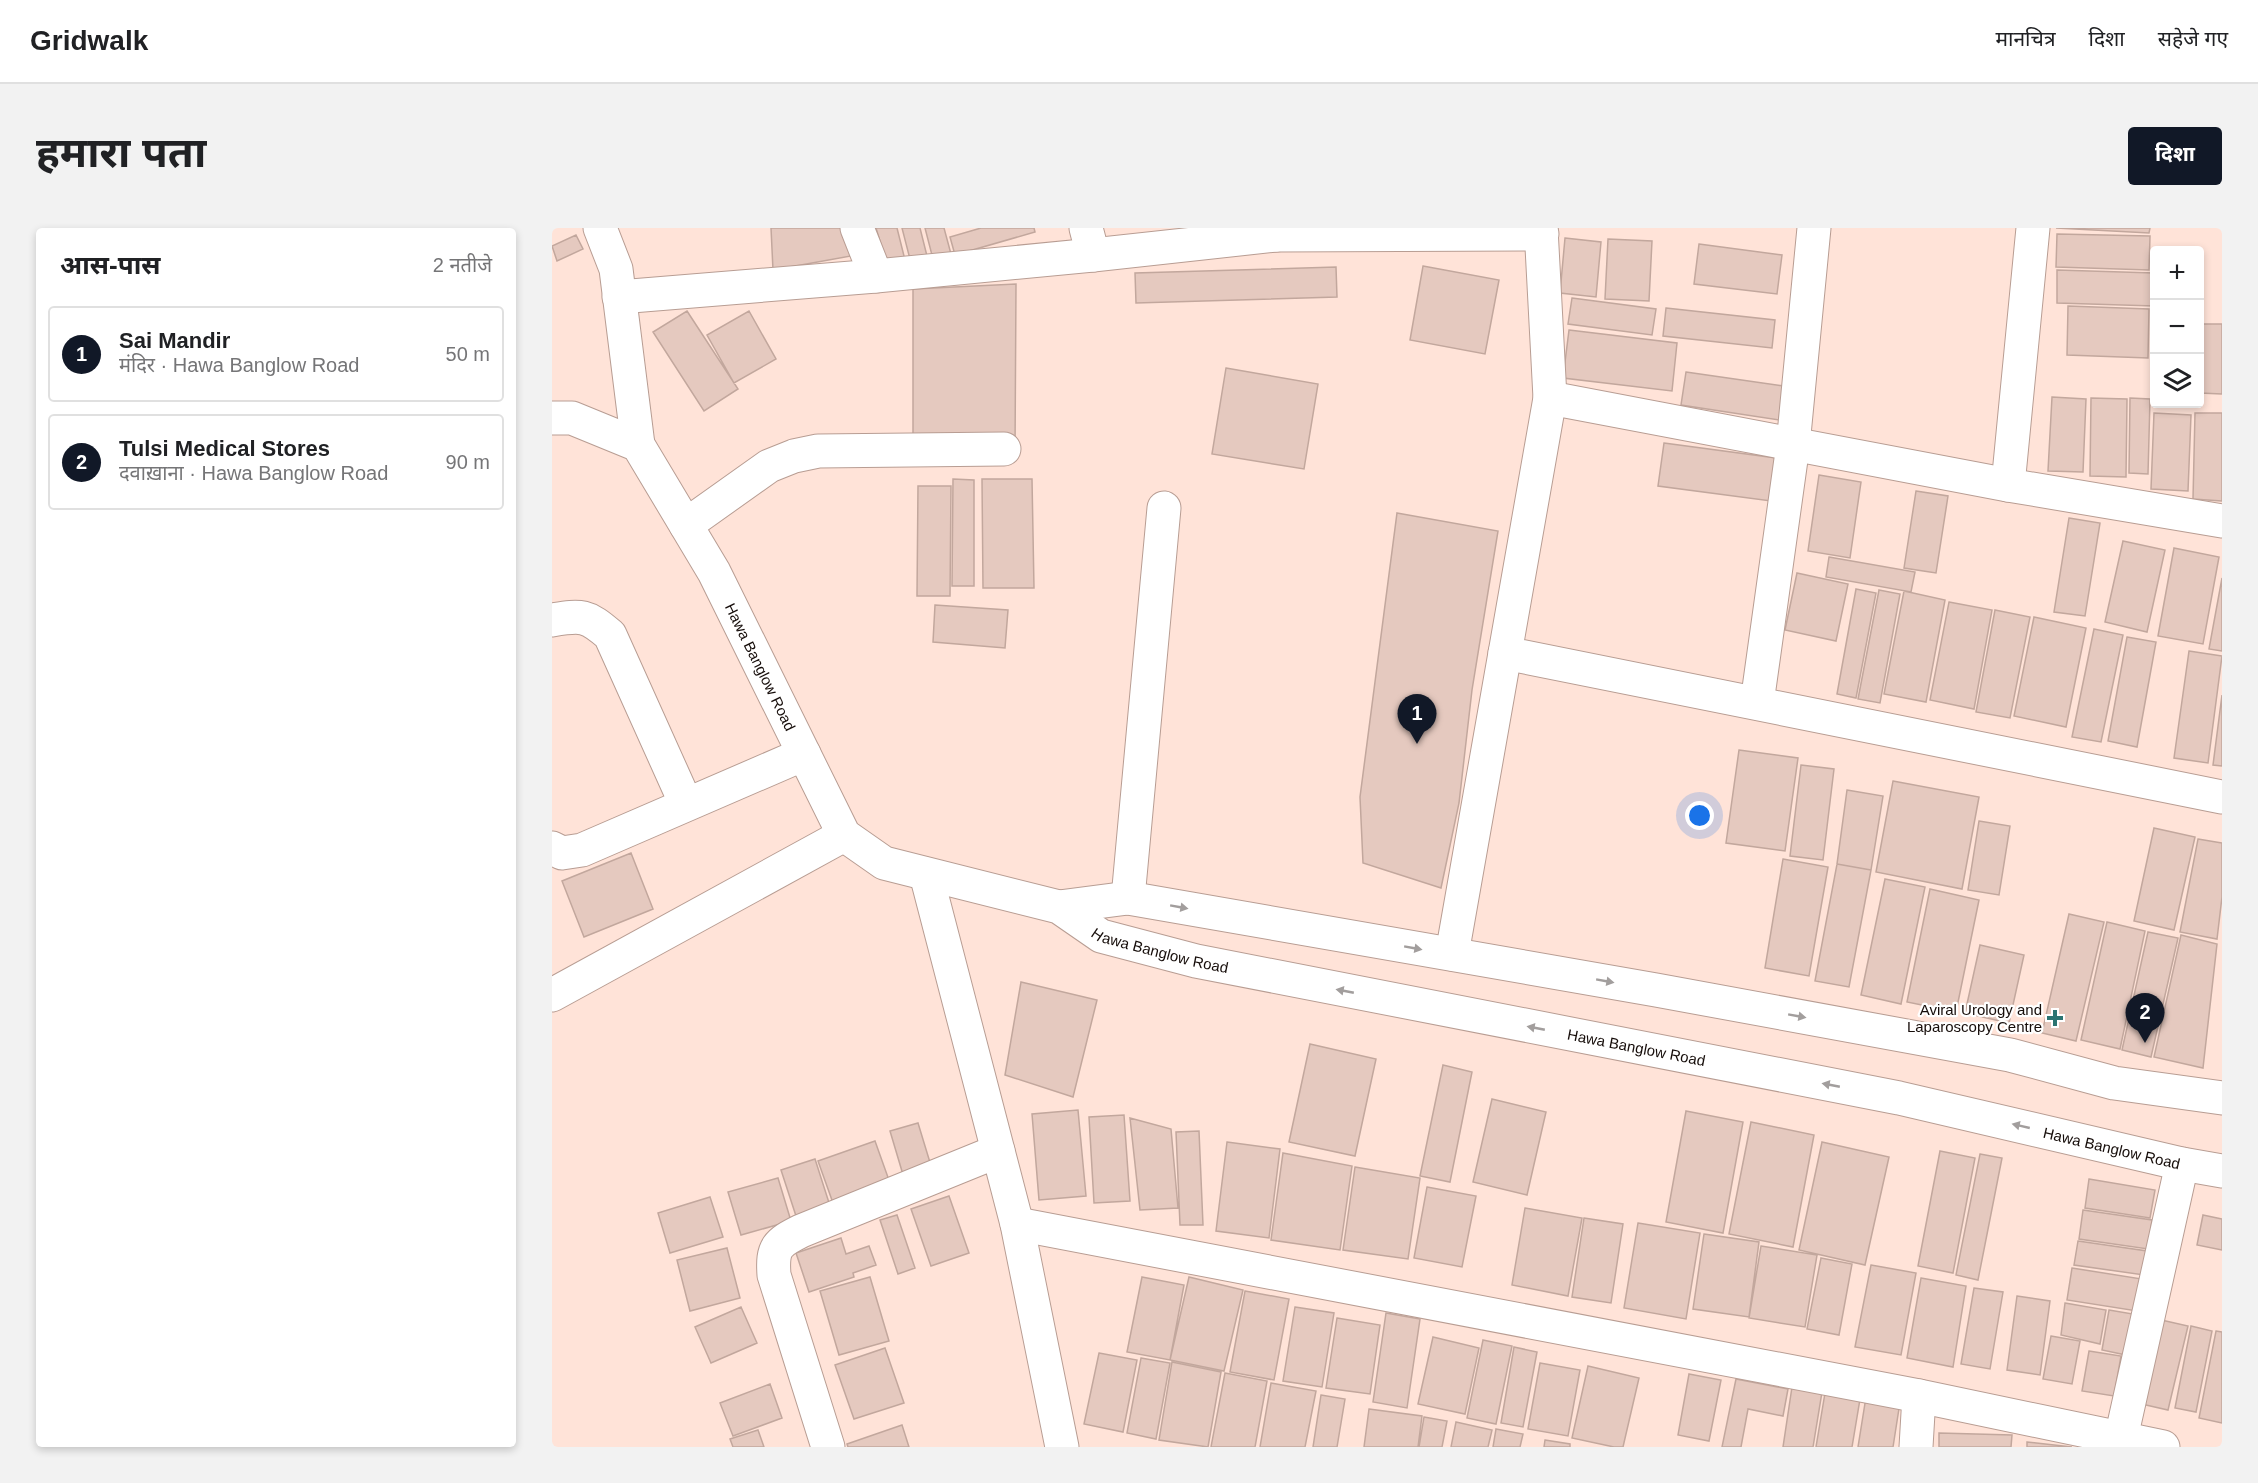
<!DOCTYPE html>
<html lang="hi">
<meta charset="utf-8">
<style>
body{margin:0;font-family:Helvetica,"Noto Sans Devanagari",sans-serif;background:#f2f2f2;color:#202124}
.controls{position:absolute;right:18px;top:18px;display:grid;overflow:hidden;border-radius:6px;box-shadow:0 3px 9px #0003}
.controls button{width:54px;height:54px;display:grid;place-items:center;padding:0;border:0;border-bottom:2px solid #e0e0e0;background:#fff;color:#202124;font:30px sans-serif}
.you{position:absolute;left:1148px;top:588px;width:21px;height:21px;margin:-15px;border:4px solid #fff;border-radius:50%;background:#1a73e8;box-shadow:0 0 0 9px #1a73e833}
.badge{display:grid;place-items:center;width:39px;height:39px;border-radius:50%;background:#111827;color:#fff;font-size:20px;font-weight:700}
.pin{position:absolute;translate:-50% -50px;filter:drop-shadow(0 2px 3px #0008)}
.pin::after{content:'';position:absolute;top:32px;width:21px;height:18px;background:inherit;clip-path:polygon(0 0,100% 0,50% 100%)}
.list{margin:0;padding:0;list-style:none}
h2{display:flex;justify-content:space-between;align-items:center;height:78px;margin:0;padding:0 24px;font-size:26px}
h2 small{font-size:20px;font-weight:400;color:#757577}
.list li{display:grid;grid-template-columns:39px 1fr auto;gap:18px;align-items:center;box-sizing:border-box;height:96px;margin:0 12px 12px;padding:0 12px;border:2px solid #e0e0e0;border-radius:6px}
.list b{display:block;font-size:22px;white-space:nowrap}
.list p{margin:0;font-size:20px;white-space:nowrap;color:#757577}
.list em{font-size:20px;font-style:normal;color:#757577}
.icon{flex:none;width:33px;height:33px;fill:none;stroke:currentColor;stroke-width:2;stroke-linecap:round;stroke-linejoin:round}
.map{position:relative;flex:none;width:1670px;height:1219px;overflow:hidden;border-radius:6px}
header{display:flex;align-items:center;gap:36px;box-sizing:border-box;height:84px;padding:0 30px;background:#fff;border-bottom:2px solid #e0e0e0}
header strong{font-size:28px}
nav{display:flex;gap:33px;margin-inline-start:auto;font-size:21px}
.intro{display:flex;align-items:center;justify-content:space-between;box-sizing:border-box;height:144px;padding:0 36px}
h1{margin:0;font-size:42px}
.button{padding:15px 27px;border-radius:6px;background:#111827;color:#fff;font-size:21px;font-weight:700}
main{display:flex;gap:36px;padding:0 36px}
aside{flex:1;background:#fff;border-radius:6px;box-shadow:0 3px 9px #0003}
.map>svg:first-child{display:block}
.building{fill:#e5c9bf;stroke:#c2a79d;stroke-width:1.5}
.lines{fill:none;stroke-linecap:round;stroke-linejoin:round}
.minor-casing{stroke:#b89d93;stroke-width:35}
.minor{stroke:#fff;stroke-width:33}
.oneway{fill:#a29e9d}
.poi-dot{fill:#2a7472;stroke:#fff;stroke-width:2}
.labels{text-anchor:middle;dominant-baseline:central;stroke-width:4.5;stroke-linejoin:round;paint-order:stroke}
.street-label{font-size:15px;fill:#160d0a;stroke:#fff}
.poi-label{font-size:15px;fill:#160d0a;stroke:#fff;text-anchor:end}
</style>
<header>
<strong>Gridwalk</strong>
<nav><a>मानचित्र</a><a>दिशा</a><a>सहेजे गए</a></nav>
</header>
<div class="intro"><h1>हमारा पता</h1><a class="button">दिशा</a></div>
<main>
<aside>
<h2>आस-पास<small>2 नतीजे</small></h2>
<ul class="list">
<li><span class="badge">1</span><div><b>Sai Mandir</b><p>मंदिर · Hawa Banglow Road</p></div><em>50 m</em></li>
<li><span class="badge">2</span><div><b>Tulsi Medical Stores</b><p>दवाख़ाना · Hawa Banglow Road</p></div><em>90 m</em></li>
</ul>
</aside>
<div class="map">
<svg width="1670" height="1219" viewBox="0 0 1670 1219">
<rect width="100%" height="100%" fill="#ffe3d8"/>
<path class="building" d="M219 0H291L299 28 221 42Z
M324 0H345L352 28 335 36Z
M350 0H368L375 28 359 35Z
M373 0H392L399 26 381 31Z
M429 0H482L483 4 403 27 398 9Z
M1504 0H1598L1597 5Z
M1505 6 1598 8 1597 42 1504 39Z
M24 7 31 21 5 33 0 18Z
M1013 10 1049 14 1044 69 1008 65Z
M1056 11 1100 13 1097 73 1053 71Z
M1147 16 1230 27 1225 66 1142 56Z
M871 38 947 52 933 126 858 112Z
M784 39 785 69 584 75 583 45Z
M1505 42 1602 45V78L1505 75Z
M464 56 463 225 361 219V61Z
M1020 70 1104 81 1100 107 1016 96Z
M1516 78 1597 81 1596 130 1515 127Z
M1114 80 1223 92 1220 120 1111 108Z
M135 83 186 161 152 183 101 104Z
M197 83 224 131 182 155 155 107Z
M1648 96H1670V166L1648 165Z
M1017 102 1125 115 1120 163 1011 150Z
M674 140 766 156 752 241 660 226Z
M1134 144 1232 158 1227 192 1129 177Z
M1500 169 1534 171 1531 244 1496 243Z
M1539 170 1575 171 1574 249 1538 248Z
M1578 170 1598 171 1596 246 1577 245Z
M1602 185 1639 187 1636 263 1599 261Z
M1643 185H1670V273L1641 271Z
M1112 215 1224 230 1219 273 1106 258Z
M1267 247 1309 254 1298 330 1256 323Z
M401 251 422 252V358H400Z
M430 251H480L482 360H431Z
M366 258H399L398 368H365Z
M1364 263 1396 268 1384 345 1352 340Z
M845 285 946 303 920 462 907 575 889 660 811 635 808 569Z
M1517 290 1548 295 1533 388 1502 384Z
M1571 313 1613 322 1595 404 1553 394Z
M1622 320 1667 329 1651 416 1606 408Z
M1277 329 1363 344 1359 364 1274 349Z
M1245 345 1296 356 1284 413 1233 402Z
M1670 350V423L1657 421Z
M1304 361 1324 365 1304 470 1285 466Z
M1327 362 1348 366 1328 475 1306 471Z
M1352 363 1393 372 1374 474 1332 466Z
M1397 374 1440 382 1422 481 1378 472Z
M383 377 456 382 453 420 381 414Z
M1443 382 1478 389 1458 490 1424 484Z
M1482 389 1534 400 1514 499 1462 488Z
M1542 401 1571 407 1549 514 1520 509Z
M1575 409 1604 414 1585 519 1556 513Z
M1637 423 1670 428 1656 535 1622 530Z
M1670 467V538L1661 537Z
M1187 522 1246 530 1233 623 1174 615Z
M1249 537 1282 541 1271 632 1238 628Z
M1341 553 1427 569 1410 661 1324 644Z
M1295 562 1331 568 1319 642 1285 636Z
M1427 593 1458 598 1447 667 1416 662Z
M1602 600 1643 609 1622 702 1582 693Z
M1646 611 1670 615V669L1665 711 1628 704Z
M79 625 101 681 32 709 10 653Z
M1231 631 1276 639 1257 748 1213 740Z
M1285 636 1319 642 1297 759 1263 753Z
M1333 651 1373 659 1349 776 1309 767Z
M1378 661 1427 672 1404 784 1355 774Z
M1517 686 1552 694 1524 813 1490 805Z
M1555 694 1593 703 1568 821 1529 812Z
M1596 704 1626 710 1599 829 1570 822Z
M1629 707 1665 716 1651 840 1602 829Z
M1428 717 1472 727 1457 795 1413 785Z
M469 754 545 772 521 869 453 847Z
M758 816 824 831 803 928 737 914Z
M891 837 920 844 898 954 868 948Z
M940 871 994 884 975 967 921 954Z
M526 882 534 968 487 972 480 886Z
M1134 883 1191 894 1171 1005 1114 994Z
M572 887 578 973 542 975 537 889Z
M578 890 619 901 626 980 588 982Z
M1199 894 1262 907 1241 1019 1177 1006Z
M366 895 380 941 352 950 338 903Z
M647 903 651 997H628L624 904Z
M323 913 338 955 281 975 266 933Z
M675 914 728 921 717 1010 664 1003Z
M1270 914 1337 929 1313 1037 1247 1022Z
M1388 923 1423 930 1401 1045 1366 1038Z
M731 925 800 938 788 1022 719 1012Z
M1428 926 1450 930 1426 1052 1404 1047Z
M263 931 279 981 245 991 229 942Z
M803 939 868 950 856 1031 791 1022Z
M226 950 239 993 189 1007 176 964Z
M1537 951 1603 962 1598 990 1533 980Z
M875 959 924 968 910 1039 862 1030Z
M397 968 417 1025 379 1038 359 981Z
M158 969 171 1009 118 1025 106 985Z
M973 980 1030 990 1016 1068 960 1057Z
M1531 982 1600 992 1596 1021 1527 1011Z
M345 987 363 1040 346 1046 328 992Z
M1651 987 1670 991V1022L1645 1017Z
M1032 990 1071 996 1059 1075 1020 1069Z
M1086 995 1148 1005 1134 1091 1072 1080Z
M1152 1006 1207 1014 1197 1089 1141 1081Z
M289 1010 294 1026 317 1018 324 1037 301 1045 302 1049 257 1064 244 1025Z
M1526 1013 1595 1023 1592 1047 1522 1037Z
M1209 1018 1265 1027 1253 1099 1197 1090Z
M175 1020 188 1070 138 1083 125 1032Z
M1269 1030 1300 1036 1287 1107 1255 1101Z
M1319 1037 1364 1045 1349 1127 1303 1119Z
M1520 1040 1590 1051 1585 1083 1515 1072Z
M318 1049 337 1113 287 1127 268 1063Z
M590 1049 632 1057 618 1132 575 1124Z
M637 1049 691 1062 672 1143 618 1132Z
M1369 1050 1414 1058 1401 1139 1355 1130Z
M1422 1060 1451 1064 1438 1141 1409 1136Z
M693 1063 737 1071 722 1152 678 1144Z
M1465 1068 1498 1073 1488 1147 1455 1142Z
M1513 1075 1554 1082 1548 1116 1509 1107Z
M189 1079 205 1115 159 1135 143 1099Z
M743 1079 782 1085 770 1159 731 1153Z
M1557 1082 1581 1086 1574 1127 1550 1122Z
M834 1085 868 1091 855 1180 821 1174Z
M785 1090 828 1097 818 1166 774 1160Z
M1605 1091 1636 1098 1616 1182 1585 1175Z
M1639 1098 1660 1103 1644 1184 1623 1180Z
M1664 1103 1670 1104V1195L1647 1190Z
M1499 1108 1528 1113 1520 1156 1491 1151Z
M881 1109 927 1120 913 1186 866 1176Z
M931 1112 960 1118 944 1196 915 1190Z
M962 1119 985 1124 971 1199 949 1195Z
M333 1120 352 1175 302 1191 283 1137Z
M1537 1123 1569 1128 1562 1168 1530 1163Z
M547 1125 585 1132 571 1204 532 1196Z
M589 1130 618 1135 604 1211 575 1205Z
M620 1134 669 1144 656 1219 607 1212Z
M988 1135 1028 1142 1016 1208 976 1201Z
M1036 1138 1087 1150 1071 1219H1062L1020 1210Z
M673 1145 715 1153 703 1219H659Z
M1137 1146 1169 1152 1157 1213 1126 1207Z
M1184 1151 1236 1161 1231 1188 1196 1181 1189 1219H1170Z
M719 1155 764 1163 753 1219H708Z
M218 1156 230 1190 181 1208 168 1175Z
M1240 1159 1270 1164 1261 1219H1231Z
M1273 1165 1308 1171 1300 1219H1264Z
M769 1167 793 1171 785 1219H761Z
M1314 1169 1348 1174 1341 1219H1306Z
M817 1181 870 1188 866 1219H812Z
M872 1189 895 1193 890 1219H867Z
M904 1194 940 1202 936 1219H899Z
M350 1197 357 1219H296L295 1216Z
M944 1201 971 1206 968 1219H941Z
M206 1202 212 1219H181L178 1211Z
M1387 1205 1460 1207 1459 1219H1387Z
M993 1212 1018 1216V1219H992Z
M1475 1214 1520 1219H1475Z"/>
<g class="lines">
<g class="minor-casing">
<g id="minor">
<path d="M48 0 64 41 86 217"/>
<path d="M305 0 324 48"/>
<path d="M534 0 541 27"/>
<path d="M724 7 990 6"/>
<path d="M67 69 324 48 541 27 724 7 738 0"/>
<path d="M998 170 1456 257 1670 293"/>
<path id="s1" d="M0 190H20L86 217 162 344 292 607 332 635 507 679 549 708 644 733 1347 870 1630 936 1670 943"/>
<path d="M1456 257 1481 0"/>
<path d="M134 297 217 238 242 228 266 223 452 221"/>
<path d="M0 392C30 387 35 387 58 407L134 576"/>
<path d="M953 425 1670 569"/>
<path d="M1205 475 1241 217 1262 0"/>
<path d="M0 620 10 625 30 622 252 526"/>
<path d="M374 646 465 996 510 1219"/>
<path d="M576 670 612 280"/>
<path d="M507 679 576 670 1104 762 1458 827 1562 855 1670 870"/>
<path d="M900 726 998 170 989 0"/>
<path d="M0 767 292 607"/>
<path d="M465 996 1367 1168 1611 1219"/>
<path d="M276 1219 222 1047C220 1019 225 1015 249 1003L446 923"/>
<path d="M1364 1219 1367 1168"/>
<path d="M1569 1219V1210L1630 936"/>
</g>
</g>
<use href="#minor" class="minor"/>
</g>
<defs><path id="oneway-solid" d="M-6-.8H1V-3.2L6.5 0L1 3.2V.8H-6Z" transform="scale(1.5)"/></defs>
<g class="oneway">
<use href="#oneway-solid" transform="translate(627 679) rotate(10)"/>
<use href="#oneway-solid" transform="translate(861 720) rotate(10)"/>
<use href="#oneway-solid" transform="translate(1053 753) rotate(10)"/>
<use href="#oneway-solid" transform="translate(793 763) rotate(-169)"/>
<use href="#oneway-solid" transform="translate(1245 788) rotate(10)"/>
<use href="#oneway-solid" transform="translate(984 800) rotate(-169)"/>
<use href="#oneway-solid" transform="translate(1279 857) rotate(-169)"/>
<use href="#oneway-solid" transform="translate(1469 898) rotate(-167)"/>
</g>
<path class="poi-dot" d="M1500 781h6v6h6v6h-6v6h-6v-6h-6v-6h6z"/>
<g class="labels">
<g class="street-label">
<text stroke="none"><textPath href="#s1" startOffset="345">Hawa Banglow Road</textPath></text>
<text stroke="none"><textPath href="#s1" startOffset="874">Hawa Banglow Road</textPath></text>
<text stroke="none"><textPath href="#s1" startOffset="1360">Hawa Banglow Road</textPath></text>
<text stroke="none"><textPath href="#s1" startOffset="1846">Hawa Banglow Road</textPath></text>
</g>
<g class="poi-label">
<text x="1490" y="781">Aviral Urology and<tspan x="1490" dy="17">Laparoscopy Centre</tspan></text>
</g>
</g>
</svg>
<div class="controls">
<button>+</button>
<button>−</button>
<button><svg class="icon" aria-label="layers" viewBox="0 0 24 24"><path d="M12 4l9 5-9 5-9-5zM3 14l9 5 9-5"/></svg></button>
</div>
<div class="you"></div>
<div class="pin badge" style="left:865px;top:516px">1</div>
<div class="pin badge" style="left:1593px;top:815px">2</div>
</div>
</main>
